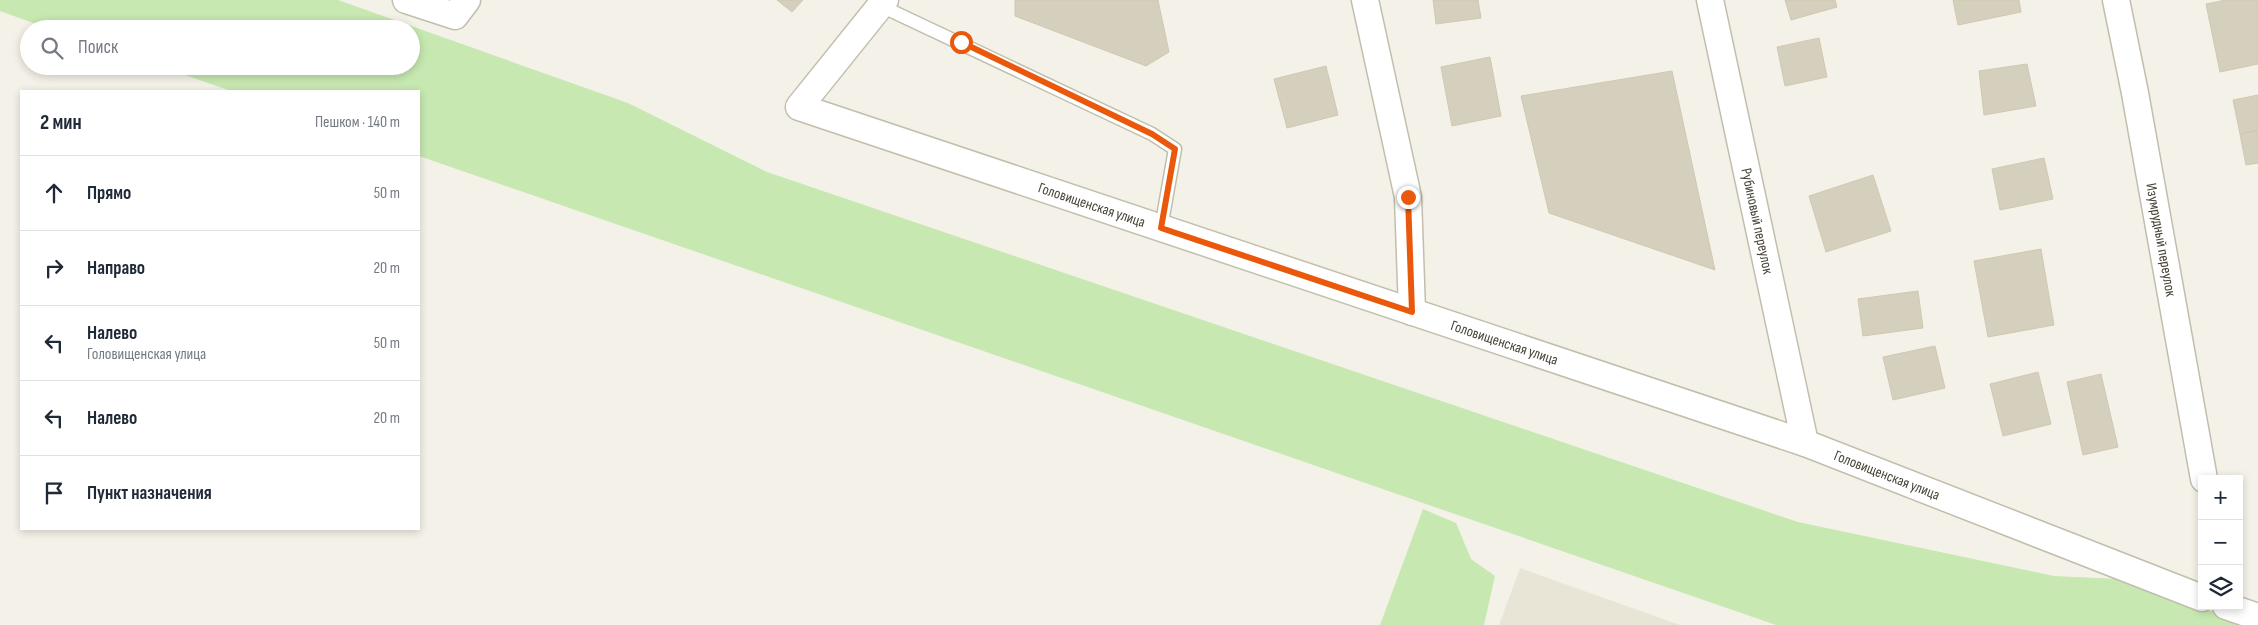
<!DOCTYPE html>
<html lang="ru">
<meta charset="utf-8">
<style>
body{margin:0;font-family:"Sofia Sans Condensed",sans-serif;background:#f2f2f3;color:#1f2937}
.controls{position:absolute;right:15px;bottom:15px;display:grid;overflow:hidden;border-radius:0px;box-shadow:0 2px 8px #0003}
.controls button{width:45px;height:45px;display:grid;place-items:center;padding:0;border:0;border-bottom:1px solid #e0e1e3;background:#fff;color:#1f2937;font:25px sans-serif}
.stop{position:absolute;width:15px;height:15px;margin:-11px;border:4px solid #ea580c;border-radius:50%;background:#fff}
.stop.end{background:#ea580c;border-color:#fff;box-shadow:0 1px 5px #0008}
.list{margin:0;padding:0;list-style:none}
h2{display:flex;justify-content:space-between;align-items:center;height:65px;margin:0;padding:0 20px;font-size:21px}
h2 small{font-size:16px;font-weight:400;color:#747a83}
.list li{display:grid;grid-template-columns:32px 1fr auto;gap:15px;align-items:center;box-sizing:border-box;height:75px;padding:0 20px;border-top:1px solid #e0e1e3}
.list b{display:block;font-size:19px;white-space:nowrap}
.list p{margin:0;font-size:16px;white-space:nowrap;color:#747a83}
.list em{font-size:16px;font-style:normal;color:#747a83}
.icon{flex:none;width:28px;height:28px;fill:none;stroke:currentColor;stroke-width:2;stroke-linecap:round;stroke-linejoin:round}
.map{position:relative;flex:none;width:2258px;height:625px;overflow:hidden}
.search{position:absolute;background:#fff;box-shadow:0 2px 8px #0003;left:20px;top:20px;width:400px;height:55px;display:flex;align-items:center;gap:12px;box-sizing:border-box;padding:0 18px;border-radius:28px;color:#747a83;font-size:19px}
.panel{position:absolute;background:#fff;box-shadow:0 2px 8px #0003;left:20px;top:90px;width:400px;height:440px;border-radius:0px}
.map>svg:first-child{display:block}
.residential{fill:#e8e5d6}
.green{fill:#c7e8b1}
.building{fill:#d5cfbd;stroke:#d0c8b0}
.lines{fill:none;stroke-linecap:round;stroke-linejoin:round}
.lane-casing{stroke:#c2bead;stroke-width:15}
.street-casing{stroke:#c2bead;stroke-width:29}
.lane{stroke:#fff;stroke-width:12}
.street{stroke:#fff;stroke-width:26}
.route{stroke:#ea580c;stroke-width:6}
.labels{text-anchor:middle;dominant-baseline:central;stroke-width:4.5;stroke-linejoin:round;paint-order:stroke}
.street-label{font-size:15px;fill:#474336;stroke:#fff}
</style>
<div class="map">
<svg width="2258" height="625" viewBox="0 0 2258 625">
<rect width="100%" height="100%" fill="#f4f2e8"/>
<path class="residential" d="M1520 568 1680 625H1499Z"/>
<path class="green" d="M0 0H338L628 103 767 172 1798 522 2054 576 2119 579 2252 625H1776L419 156V91H231L159 66H411V29H50L0 11Z
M1423 509 1456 523 1471 559 1495 576 1484 625H1380Z"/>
<path class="building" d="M777 0H803L792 12Z
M1015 0H1158L1169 52 1146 66 1015 16Z
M1433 0H1478L1481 18 1436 24Z
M1785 0H1835L1837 7 1791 20Z
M1953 0H2019L2021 12 1958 25Z
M2226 0H2258V64L2220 72 2206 4Z
M1819 38 1827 77 1785 86 1777 47Z
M1490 57 1501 116 1452 126 1441 67Z
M2027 64 2036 106 1984 115 1979 71Z
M1326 66 1338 115 1287 128 1274 79Z
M1672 71 1715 270 1549 213 1521 96Z
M2258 95V130L2240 134 2233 100Z
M2258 130V163L2246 165 2240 134Z
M2044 158 2053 199 2000 210 1992 169Z
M1873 175 1891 231 1826 252 1809 196Z
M2041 249 2054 325 1988 337 1974 261Z
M1918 291 1923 328 1863 336 1858 299Z
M1935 346 1945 388 1893 400 1883 357Z
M2038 372 2051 424 2003 436 1990 384Z
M2101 374 2118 447 2083 455 2067 382Z"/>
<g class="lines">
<g class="lane-casing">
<path id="lane" d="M881 6 1152 134 1175 149 1161 228"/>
</g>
<g class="street-casing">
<g id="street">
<path d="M406 0 455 16 467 0"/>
<path id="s1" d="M885 0 799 107 1805 443 2202 598"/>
<path d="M1365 0 1408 197 1412 312"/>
<path id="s2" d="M1710 0 1805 443"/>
<path id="s3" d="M2116 0 2135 93 2204 479"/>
<path d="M2226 606 2258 617"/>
</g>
</g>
<use href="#lane" class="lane"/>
<use href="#street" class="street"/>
</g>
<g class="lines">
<path class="route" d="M961 42 1152 134 1175 149 1161 228 1412 312 1408 197"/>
</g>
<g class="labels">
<g class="street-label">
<text stroke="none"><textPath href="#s1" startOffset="446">Головищенская улица</textPath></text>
<text stroke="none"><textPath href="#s2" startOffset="226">Рубиновый переулок</textPath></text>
<text stroke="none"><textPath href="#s3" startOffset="244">Изумрудный переулок</textPath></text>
<text stroke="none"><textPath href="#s1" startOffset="881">Головищенская улица</textPath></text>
<text stroke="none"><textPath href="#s1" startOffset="1286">Головищенская улица</textPath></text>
</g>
</g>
</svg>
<div class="controls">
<button>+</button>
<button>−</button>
<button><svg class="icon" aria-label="layers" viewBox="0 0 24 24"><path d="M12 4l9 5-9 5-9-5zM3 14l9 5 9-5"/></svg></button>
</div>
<div class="stop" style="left:961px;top:42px"></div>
<div class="stop end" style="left:1408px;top:197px"></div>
<div class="search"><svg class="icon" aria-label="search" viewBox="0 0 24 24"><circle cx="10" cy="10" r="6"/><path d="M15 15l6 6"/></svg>Поиск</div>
<section class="panel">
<h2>2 мин<small>Пешком · 140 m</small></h2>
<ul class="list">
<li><svg class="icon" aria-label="ahead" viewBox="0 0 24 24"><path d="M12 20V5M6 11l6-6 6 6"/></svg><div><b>Прямо</b></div><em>50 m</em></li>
<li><svg class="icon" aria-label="right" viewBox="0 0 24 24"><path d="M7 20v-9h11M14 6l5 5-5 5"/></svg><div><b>Направо</b></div><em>20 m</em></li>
<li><svg class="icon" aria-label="left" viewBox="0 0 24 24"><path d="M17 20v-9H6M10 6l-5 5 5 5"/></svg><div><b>Налево</b><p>Головищенская улица</p></div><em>50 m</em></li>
<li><svg class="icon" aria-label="left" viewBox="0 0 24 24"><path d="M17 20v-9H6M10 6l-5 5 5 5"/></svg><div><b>Налево</b></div><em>20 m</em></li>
<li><svg class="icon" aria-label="arrive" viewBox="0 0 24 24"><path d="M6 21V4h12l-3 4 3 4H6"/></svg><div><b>Пункт назначения</b></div></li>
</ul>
</section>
</div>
